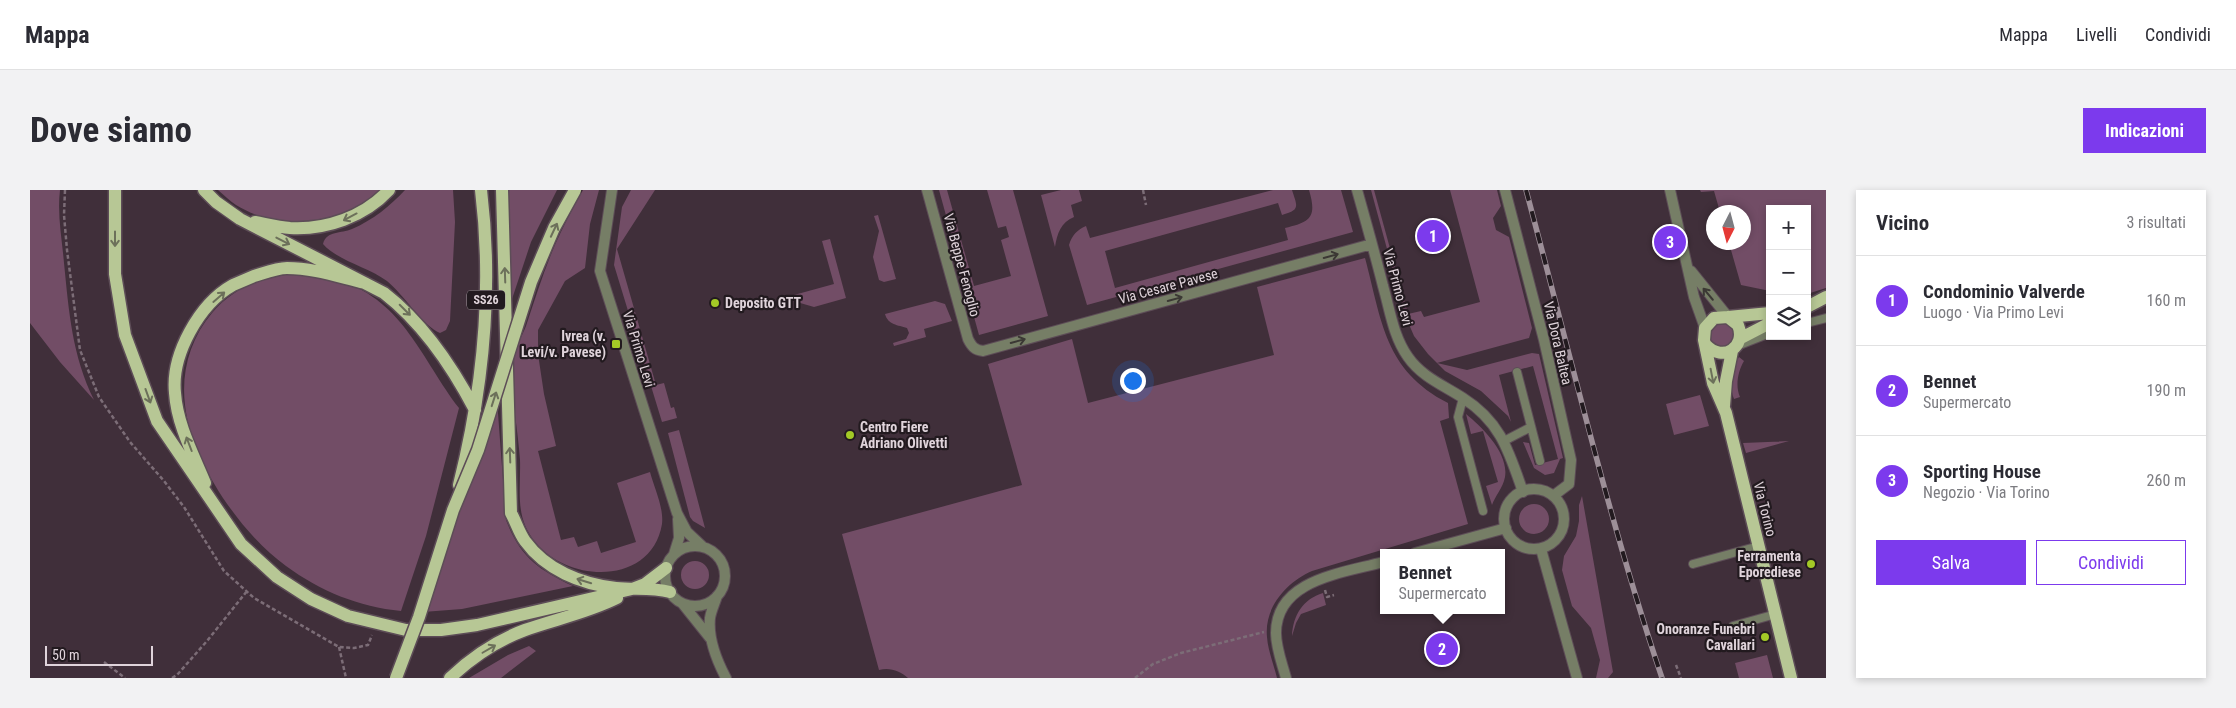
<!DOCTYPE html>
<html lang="it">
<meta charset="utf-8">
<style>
body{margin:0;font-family:"Roboto Condensed",sans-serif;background:#f2f2f3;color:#2b2b33}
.controls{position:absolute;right:15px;top:15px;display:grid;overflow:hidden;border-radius:0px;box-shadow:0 2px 8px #0003}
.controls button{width:45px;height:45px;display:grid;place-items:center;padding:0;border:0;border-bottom:1px solid #e1e1e2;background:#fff;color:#2b2b33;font:25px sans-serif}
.compass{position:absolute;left:1676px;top:15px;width:45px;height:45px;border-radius:50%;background:#fff;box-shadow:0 2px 8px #0003;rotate:186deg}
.scale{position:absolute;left:15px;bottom:12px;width:108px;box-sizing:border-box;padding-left:5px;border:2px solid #e0d4db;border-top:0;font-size:14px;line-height:18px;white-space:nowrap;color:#e0d4db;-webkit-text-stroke:4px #221a1f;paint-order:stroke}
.you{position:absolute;left:1102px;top:190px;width:18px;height:18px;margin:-12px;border:4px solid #fff;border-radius:50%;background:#1a73e8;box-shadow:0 0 0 8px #1a73e833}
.badge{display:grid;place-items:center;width:32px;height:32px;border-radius:50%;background:#7c3aed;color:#fff;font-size:16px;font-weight:700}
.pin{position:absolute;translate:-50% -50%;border:2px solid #fff;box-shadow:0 1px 5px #0006}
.popup{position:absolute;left:1350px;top:359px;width:125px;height:65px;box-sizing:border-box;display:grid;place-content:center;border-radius:0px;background:#fff;filter:drop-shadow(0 1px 4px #0005);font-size:16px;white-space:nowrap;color:#7c7c81}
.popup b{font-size:19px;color:#2b2b33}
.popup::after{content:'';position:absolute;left:50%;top:100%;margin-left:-10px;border:10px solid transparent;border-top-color:#fff}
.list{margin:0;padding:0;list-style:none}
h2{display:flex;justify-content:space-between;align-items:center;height:65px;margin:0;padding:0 20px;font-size:21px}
h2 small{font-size:16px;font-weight:400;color:#7c7c81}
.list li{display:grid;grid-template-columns:32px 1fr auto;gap:15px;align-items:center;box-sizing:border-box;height:90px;padding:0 20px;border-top:1px solid #e1e1e2}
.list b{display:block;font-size:19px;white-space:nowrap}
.list p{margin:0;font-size:16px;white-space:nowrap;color:#7c7c81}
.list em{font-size:16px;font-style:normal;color:#7c7c81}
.actions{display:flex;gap:10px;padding:15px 20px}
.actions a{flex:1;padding:11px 0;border:1px solid #7c3aed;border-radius:0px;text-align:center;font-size:18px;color:#7c3aed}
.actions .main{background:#7c3aed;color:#fff}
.icon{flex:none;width:28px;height:28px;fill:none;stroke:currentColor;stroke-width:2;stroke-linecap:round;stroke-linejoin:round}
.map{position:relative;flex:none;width:1796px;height:488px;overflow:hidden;border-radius:0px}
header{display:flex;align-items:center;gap:30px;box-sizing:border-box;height:70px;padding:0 25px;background:#fff;border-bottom:1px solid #e1e1e2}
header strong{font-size:24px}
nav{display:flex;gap:28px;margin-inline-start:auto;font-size:18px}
.intro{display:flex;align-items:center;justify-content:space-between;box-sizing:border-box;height:120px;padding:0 30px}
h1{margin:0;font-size:35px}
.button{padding:12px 22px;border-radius:0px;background:#7c3aed;color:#fff;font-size:18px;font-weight:700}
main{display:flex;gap:30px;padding:0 30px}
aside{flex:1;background:#fff;border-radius:0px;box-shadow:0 2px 8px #0003}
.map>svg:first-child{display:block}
.green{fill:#724d66}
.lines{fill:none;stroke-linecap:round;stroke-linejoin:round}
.service-casing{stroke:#5d4d57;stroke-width:10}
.minor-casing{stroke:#5d4d57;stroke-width:12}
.tertiary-casing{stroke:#5d4d57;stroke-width:12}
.primary-casing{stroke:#5d4d57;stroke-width:15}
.path{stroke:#7c6d77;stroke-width:2.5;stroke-dasharray:4 2.5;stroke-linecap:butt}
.service{stroke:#767e66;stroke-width:8}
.minor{stroke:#767e66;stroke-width:10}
.tertiary{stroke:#767e66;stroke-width:10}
.primary{stroke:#b7c795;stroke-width:12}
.rail-casing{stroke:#9d8f98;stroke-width:5.5}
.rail{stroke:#221a1f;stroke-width:4;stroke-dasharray:11;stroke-linecap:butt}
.primary-bridge-casing{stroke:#5d4d57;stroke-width:15;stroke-linecap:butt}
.primary-bridge{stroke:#b7c795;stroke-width:12}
.oneway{stroke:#6c705a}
.oneway2{stroke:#3b3834}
.poi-dot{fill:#a3c926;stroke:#221a1f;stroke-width:2}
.labels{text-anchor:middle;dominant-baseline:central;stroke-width:4.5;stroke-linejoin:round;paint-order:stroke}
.shield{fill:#221a1f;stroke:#a79ca3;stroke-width:1}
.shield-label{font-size:12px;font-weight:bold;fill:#e0d4db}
.street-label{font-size:14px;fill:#e0d4db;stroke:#221a1f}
.poi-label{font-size:14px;font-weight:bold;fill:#e0d4db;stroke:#221a1f;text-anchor:end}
</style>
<header>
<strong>Mappa</strong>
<nav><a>Mappa</a><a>Livelli</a><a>Condividi</a></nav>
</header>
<div class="intro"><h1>Dove siamo</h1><a class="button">Indicazioni</a></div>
<main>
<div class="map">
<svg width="1796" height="488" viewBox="0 0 1796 488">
<rect width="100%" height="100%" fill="#402f3a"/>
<path class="green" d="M0 0H30C27 24 32 49 34 73 39 122 42 165 64 210L30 172 0 133Z
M188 0H353C346 5 339 12 331 16 294 37 243 38 206 15 200 11 194 5 188 0Z
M375 0H423L425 32 420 131 416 140 410 143C394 137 373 104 357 91 338 77 308 71 293 54 297 40 311 44 322 39 343 30 360 16 375 0Z
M478 0H527L501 52 482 109Z
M553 0H569L560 34 555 78 535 91 508 140V164L514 204 526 256 508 261 531 350 544 347 548 357 567 351 571 363 606 352 587 293 620 282C624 297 634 318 632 334 622 395 540 394 506 353 484 327 491 301 490 270 488 239 481 207 482 176 483 163 491 148 496 136 506 106 516 73 530 44 537 29 545 14 553 0Z
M601 0H625L587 59 626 195 634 193 641 218 644 217 647 228 632 232 584 75 592 17Z
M909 0H917L944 96 981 86 971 50 979 47 976 36 968 38 957 0H983L1018 126 949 145Z
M1031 0H1049L1052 11 1041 15 1044 27C1031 32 1027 44 1025 57L1011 5Z
M1243 0H1262C1267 16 1271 20 1252 25L1248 13 1075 61 1085 98 1258 50 1255 38C1281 32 1287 27 1279 0H1311L1323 42 1057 115 1039 55C1042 45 1047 40 1056 36L1060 48Z
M1341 0H1344L1378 124 1391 121 1394 127 1450 112 1420 0H1467L1471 16 1463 28 1466 40 1479 47 1502 138 1499 148 1407 173 1437 180 1502 163 1509 164 1533 268 1530 269 1524 283 1515 285 1504 278 1493 252 1499 253 1505 275 1528 269 1503 176 1469 185 1481 232 1478 226 1451 201 1415 181 1398 164 1384 146 1375 125Z
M1670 0H1796V98L1777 104V19H1740V101L1711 95 1699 53 1714 52V22H1690L1684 1 1671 2Z
M848 25 866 89 854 92 849 90 843 67 849 41 844 26Z
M800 49 816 108 784 117 753 108 804 94 792 51Z
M1335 68C1352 131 1354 180 1418 213L1419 228 1410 231 1438 334 1282 381C1257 392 1234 417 1237 447 1238 461 1244 475 1247 488H878C870 481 860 477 849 480L812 344 992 295 958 174 1042 149 1058 213 1244 165 1227 97Z
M269 84C282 86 298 87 311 91 374 112 392 170 429 218L396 346 371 421C329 417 290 401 256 376 211 344 161 271 155 215 151 182 160 149 182 123 204 97 235 85 269 84Z
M905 111 915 114 922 131 894 139 896 147 864 156 863 153 876 149 879 143 877 138C868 135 858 135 855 124Z
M1680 145a12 12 0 1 1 24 0a12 12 0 1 1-24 0Z
M1709 167 1714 171C1708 181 1705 196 1710 207L1704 209C1699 196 1702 178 1709 167Z
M1670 205 1679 236 1644 245 1636 214Z
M467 210 476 330C491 368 508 379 543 396L432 419 393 422Z
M1436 224C1452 237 1479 263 1475 287 1473 298 1465 306 1462 315L1456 296 1468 292 1453 241 1441 244Z
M649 240 675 338 663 331 660 327 638 243Z
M1759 251 1716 263 1713 253Z
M1552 306 1583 482 1578 488H1566L1570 470 1561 438 1542 416 1532 380 1534 366 1546 346 1549 331V315Z
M1489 329a15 15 0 1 1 30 0a15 15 0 1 1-30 0Z
M651 385a14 14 0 1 1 28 0a14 14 0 1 1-28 0Z
M1293 403 1296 415 1271 424 1266 433 1262 446C1263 425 1273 409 1293 403Z
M499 456 506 461 471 488H439L478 465Z
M1737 465 1743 488H1709L1705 473Z"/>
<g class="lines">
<g class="service-casing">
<path id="service" d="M1777 133 1796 128
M1712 154 1740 143
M1487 182 1510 271
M1433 208 1428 227 1453 321
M1474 251 1501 237
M1663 374 1729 356
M1703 436 1746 424"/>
</g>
<g class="minor-casing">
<path id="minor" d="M582 0 570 81 647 323 657 342 673 357
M897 0 938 149C942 157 945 160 953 161L1342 54
M1327 0C1336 32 1345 64 1353 96 1360 120 1363 146 1378 167 1392 187 1413 195 1433 208 1471 232 1479 262 1493 302
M1475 0 1514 150 1541 270 1539 294 1523 306
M1474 329a30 30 0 1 1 60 0a30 30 0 1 1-60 0Z
M635 386a30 30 0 1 1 60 0a30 30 0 1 1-60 0Z
M1511 359 1547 488
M1385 363 1476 338
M644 364 649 348 648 329
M687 406C685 413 681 421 680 428 678 448 687 471 696 488
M652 413 680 448
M1256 488C1252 473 1246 458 1246 443 1246 389 1314 383 1353 372"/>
</g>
<g class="tertiary-casing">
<path id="tertiary" d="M1640 0 1664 107 1675 138
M1661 81 1698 127"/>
</g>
<g class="primary-casing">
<path id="primary" d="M85 0V84L95 145 127 231 211 354 247 387 281 409 318 426 376 440H411L447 435 602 399 615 394 636 378
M174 0 186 12 210 29 354 103C394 134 422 176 445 220
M472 0 481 323C486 332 489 343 495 351 516 380 551 394 586 398 604 400 621 397 640 402
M225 32C236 34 248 37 260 38 296 40 334 27 359 0
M1777 117 1796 107
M1698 127 1740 123
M1711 148 1740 133
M1676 155C1693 173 1717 157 1708 135L1698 127 1684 128 1675 138 1674 150 1683 193 1696 223 1761 488
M1694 216 1696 191 1702 161
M175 293C163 264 147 234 145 203 141 165 169 114 203 95 210 92 217 89 224 86 234 83 247 78 257 78 284 78 309 87 335 93
M429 295C453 199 463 98 451 0
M420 488C441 468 468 450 495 440 526 429 557 423 587 408"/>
</g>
<path class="path" d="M35 0 34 25 37 60 50 160 69 207 100 252 134 291 154 317 194 381 224 408 309 457 324 458 338 455 342 445
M1113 0 1116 15
M1295 400 1297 407 1304 405
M309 457 316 488
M74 472 95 488
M1646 475 1651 488
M142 488 147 485 177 451 217 401
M1105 488 1123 474 1151 463 1234 442"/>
<use href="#service" class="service"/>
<use href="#minor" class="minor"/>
<use href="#tertiary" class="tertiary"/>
<use href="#primary" class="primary"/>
<g class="rail-casing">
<path id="rail" d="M1496 0C1540 163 1578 328 1632 488"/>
</g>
<use href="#rail" class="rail"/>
<g class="primary-bridge-casing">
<path id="primary-bridge" d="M366 488 389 427 423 320 448 260 501 92 524 38 545 0"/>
</g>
<use href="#primary-bridge" class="primary-bridge"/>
</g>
<defs><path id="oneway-shaft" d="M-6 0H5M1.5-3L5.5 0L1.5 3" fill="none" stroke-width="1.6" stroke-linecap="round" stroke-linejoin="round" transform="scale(1.25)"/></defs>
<g class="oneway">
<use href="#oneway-shaft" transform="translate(320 27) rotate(152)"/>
<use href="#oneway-shaft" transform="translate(524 40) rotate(-65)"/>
<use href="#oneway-shaft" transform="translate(85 49) rotate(90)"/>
<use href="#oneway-shaft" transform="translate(253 51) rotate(27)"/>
<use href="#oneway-shaft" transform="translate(475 85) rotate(-92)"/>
<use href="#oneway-shaft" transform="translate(189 107) rotate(-41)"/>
<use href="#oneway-shaft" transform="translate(375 120) rotate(45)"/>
<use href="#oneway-shaft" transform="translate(1682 186) rotate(79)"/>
<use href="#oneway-shaft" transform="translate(118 206) rotate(70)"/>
<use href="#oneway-shaft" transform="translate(464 209) rotate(-72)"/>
<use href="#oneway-shaft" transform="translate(159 254) rotate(-111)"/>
<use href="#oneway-shaft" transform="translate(480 265) rotate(-92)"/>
<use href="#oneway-shaft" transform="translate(554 391) rotate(-163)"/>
<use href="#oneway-shaft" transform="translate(459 459) rotate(-30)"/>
</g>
<g class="oneway2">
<use href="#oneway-shaft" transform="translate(1301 66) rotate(-15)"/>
<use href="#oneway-shaft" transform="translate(1678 104) rotate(-130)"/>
<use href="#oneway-shaft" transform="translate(1145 109) rotate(-15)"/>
<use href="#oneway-shaft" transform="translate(988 151) rotate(-15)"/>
</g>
<g class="poi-dot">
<circle cx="685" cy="113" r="5"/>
<rect x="581" y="149" width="10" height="10" rx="2.5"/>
<circle cx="820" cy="245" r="5"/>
<circle cx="1781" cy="374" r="5"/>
<circle cx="1735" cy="447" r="5"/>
</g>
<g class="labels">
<rect class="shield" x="437" y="100.5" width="38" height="19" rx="4"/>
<g class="shield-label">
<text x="456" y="110">SS26</text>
</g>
<g class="street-label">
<text transform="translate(932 75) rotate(75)">Via Beppe Fenoglio</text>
<text transform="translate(1138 96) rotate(-15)">Via Cesare Pavese</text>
<text transform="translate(1368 97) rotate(75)">Via Primo Levi</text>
<text transform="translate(1528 153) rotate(77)">Via Dora Baltea</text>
<text transform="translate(609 159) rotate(73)">Via Primo Levi</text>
<text transform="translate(1735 319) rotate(76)">Via Torino</text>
</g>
<g class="poi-label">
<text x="695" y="113" text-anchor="start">Deposito GTT</text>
<text x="576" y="146">Ivrea (v.<tspan x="576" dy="16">Levi/v. Pavese)</tspan></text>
<text x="830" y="237" text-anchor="start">Centro Fiere<tspan x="830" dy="16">Adriano Olivetti</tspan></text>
<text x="1771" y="366">Ferramenta<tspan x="1771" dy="16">Eporediese</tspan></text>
<text x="1725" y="439">Onoranze Funebri<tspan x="1725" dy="16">Cavallari</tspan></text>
</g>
</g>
</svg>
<div class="controls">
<button>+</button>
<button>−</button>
<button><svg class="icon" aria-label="layers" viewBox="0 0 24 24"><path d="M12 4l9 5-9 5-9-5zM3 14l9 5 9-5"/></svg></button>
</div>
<svg class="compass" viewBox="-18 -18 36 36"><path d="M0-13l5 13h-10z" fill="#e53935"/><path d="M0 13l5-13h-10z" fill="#7c7c81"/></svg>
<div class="scale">50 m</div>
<div class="you"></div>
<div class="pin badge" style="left:1403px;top:46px">1</div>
<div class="pin badge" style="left:1412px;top:459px">2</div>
<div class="popup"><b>Bennet</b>Supermercato</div>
<div class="pin badge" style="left:1640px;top:52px">3</div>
</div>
<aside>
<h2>Vicino<small>3 risultati</small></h2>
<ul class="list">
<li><span class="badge">1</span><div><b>Condominio Valverde</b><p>Luogo · Via Primo Levi</p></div><em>160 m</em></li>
<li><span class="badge">2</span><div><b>Bennet</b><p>Supermercato</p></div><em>190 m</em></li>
<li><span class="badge">3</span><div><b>Sporting House</b><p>Negozio · Via Torino</p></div><em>260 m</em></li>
</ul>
<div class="actions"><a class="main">Salva</a><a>Condividi</a></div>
</aside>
</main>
